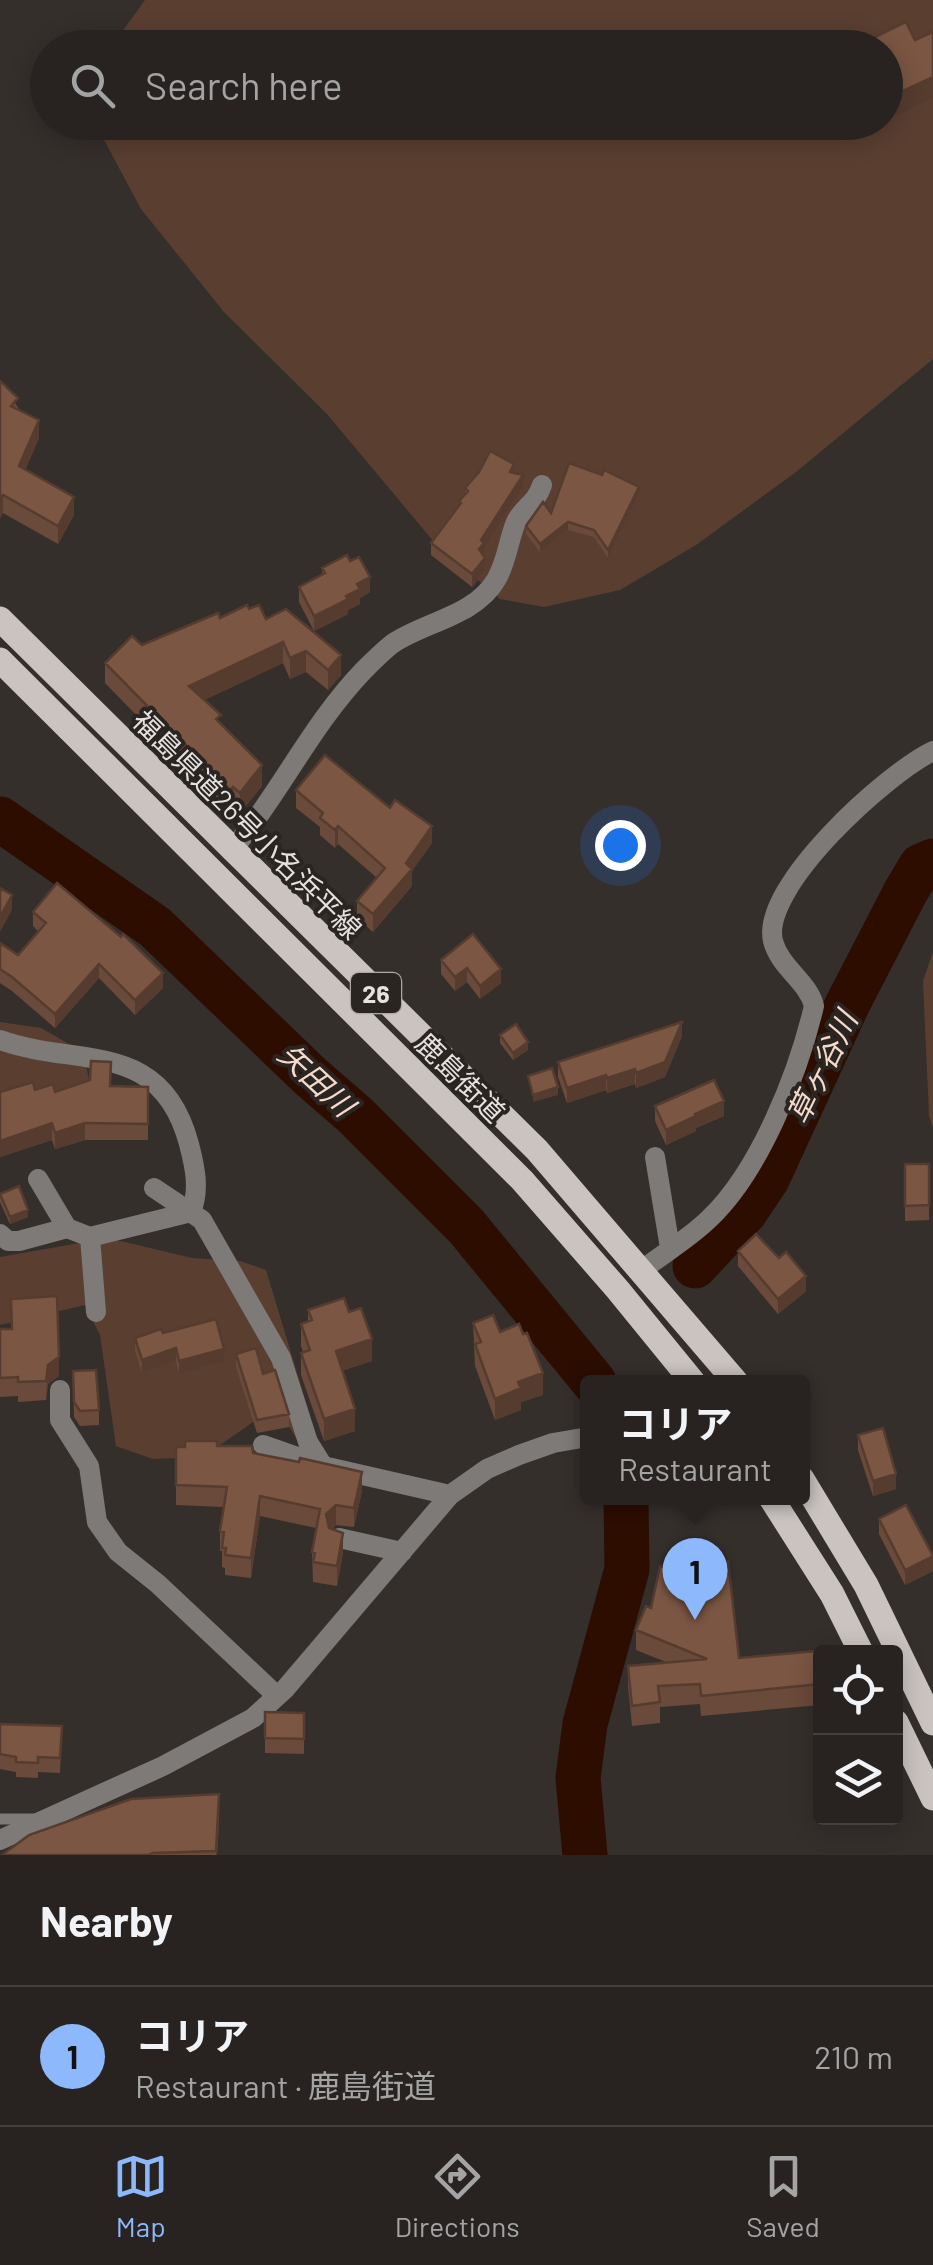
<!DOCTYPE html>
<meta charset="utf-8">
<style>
body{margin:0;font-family:Barlow,"Noto Sans JP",sans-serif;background:#302b2a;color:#f1f3f6}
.controls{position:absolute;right:30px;bottom:30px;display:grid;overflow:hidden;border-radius:10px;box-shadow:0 5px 25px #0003}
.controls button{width:90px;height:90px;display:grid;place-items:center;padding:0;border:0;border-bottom:2px solid #44403f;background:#282321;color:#f1f3f6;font:50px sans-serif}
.you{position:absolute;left:620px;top:845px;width:35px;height:35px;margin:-25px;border:8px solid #fff;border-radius:50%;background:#1a73e8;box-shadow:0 0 0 15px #1a73e833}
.badge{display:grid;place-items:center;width:65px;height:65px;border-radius:50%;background:#8db9fc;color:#111;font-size:32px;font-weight:700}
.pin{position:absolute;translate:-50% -82px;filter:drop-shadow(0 2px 5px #0008)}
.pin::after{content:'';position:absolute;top:52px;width:35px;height:30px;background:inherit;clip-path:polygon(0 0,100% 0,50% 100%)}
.popup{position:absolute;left:580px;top:1375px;width:230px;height:130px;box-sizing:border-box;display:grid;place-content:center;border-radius:10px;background:#282321;filter:drop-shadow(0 2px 8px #0005);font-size:32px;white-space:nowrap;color:#a5a4a5}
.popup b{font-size:38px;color:#f1f3f6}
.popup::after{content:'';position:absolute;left:50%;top:100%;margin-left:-20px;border:20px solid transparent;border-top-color:#282321}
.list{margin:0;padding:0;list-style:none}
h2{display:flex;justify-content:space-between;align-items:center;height:130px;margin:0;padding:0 40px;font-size:42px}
h2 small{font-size:32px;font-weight:400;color:#a5a4a5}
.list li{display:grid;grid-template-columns:65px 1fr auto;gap:30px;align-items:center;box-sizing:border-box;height:140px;padding:0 40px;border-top:2px solid #44403f}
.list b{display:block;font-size:38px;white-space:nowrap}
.list p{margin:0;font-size:32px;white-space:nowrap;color:#a5a4a5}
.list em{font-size:32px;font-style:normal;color:#a5a4a5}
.icon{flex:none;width:55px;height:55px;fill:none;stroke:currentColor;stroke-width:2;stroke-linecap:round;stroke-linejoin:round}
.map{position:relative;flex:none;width:933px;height:1855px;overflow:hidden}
.search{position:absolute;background:#282321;box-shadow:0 5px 25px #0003;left:30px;right:30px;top:30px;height:110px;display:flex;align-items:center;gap:25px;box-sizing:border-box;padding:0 35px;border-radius:55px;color:#a5a4a5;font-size:38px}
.sheet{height:270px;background:#282321}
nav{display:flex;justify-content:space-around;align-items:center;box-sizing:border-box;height:140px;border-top:2px solid #44403f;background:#282321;font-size:28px;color:#a5a4a5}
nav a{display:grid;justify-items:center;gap:5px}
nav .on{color:#8db9fc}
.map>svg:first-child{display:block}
.green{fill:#5a3f31}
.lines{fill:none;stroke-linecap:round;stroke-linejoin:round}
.river{stroke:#2c0d00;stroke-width:45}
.lane{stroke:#7d7a78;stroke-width:11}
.street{stroke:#7d7a78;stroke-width:20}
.primary{stroke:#cac3c0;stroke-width:25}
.wall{fill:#6a4a3a}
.shaded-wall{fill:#563c2f}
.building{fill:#7b5643;stroke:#563c2f;stroke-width:2.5}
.labels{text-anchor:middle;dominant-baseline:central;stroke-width:8;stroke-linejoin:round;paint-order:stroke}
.shield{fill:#2b2522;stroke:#aea9a7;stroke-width:2.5}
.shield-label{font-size:25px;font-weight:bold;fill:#e6e2e0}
.street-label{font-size:28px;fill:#e6e2e0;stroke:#2b2522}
.water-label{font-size:30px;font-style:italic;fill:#f6dbcd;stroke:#2b2522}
</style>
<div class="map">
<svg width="933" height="1855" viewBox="0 0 933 1855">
<rect width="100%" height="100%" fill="#352f2c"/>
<path class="green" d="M145 0H933V359L796 472 696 545 620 590 544 607 500 599 435 543 327 414 224 312 141 209 95 123 886 122V48L111 47Z
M933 952V1128L929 1116 923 981Z
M0 1022 41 1028 83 1052 90 1084C61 1095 29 1109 0 1091Z
M108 1238 192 1258 240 1261 266 1270 310 1416 303 1449 276 1406 203 1457 153 1459 116 1446 100 1335 85 1305 0 1325V1257Z"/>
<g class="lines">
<path class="river" d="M0 819 155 927 310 1076 355 1115 466 1226 594 1382
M695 1266 745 1212 767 1179 848 1003 906 891 921 866 933 861
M585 1855 578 1778 585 1724 627 1569 626 1498"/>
<path class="lane" d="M0 1819H36"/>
<path class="street" d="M231 851C280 794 311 725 364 670 372 662 382 652 392 644 424 622 475 616 496 580 507 562 508 541 516 522 523 507 536 504 542 485
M0 1040C78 1068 161 1038 189 1144 195 1167 200 1190 191 1212L90 1237 67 1228 19 1241H8L0 1234
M655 1157 670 1248
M38 1179 67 1228
M154 1188 202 1220 281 1358 308 1442 323 1466
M90 1237 96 1312
M642 1270C664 1253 690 1238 710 1218 760 1170 798 1074 814 1006 808 981 780 968 773 941 760 887 887 773 933 751
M60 1390V1420L89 1466 97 1522 118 1552 158 1584 277 1696
M263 1445 323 1466 450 1495
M339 1538 402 1552
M0 1840 163 1766 253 1718 285 1689 450 1495 487 1469 519 1455 553 1443 588 1437"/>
<path class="primary" d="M0 619 537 1150 736 1382
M0 660 522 1180 618 1290 693 1382
M802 1479 866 1585 933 1723
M771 1498 832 1594 861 1652
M896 1722 933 1798"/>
</g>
<path class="wall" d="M0 381 39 438 25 470 74 515 58 544 3 513Z
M514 473 523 487 484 549 485 571 472 587 431 555V543L459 506V501L465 494V488Z
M639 495 608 558 594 537 568 530 540 552 526 534V526L551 513Z
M322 568 370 592 360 598V604L348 610V614L314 631 299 602V587L322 574Z
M249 609 266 619 341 675 328 690 306 672 290 679 283 663 204 700 262 786 240 813 233 807 230 811 105 683V663L142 645Z
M296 790 432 843 412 871V886L373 932 357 918V901L377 878 338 844 335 848 320 835V827L296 808Z
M33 912 163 988 135 1015 99 978 55 1028 12 991 0 983V943L18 955 39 932 33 926Z
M473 934 501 983 480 999 467 982 455 991 441 974V960Z
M500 1035 528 1050 513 1060 500 1043Z
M682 1036 665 1077 636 1088 635 1084 607 1093 606 1090 567 1103 558 1077V1062Z
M110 1086 148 1087V1140H85L55 1149 52 1140 0 1157V1092L35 1090 55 1092Z
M655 1106 724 1116 696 1128V1131L666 1145 655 1121Z
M905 1164H929V1220L905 1221Z
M0 1194 28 1217 10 1224 0 1202Z
M738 1251 806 1291 778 1314 738 1266Z
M11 1299 59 1376 48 1384 46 1400 18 1402V1396L0 1397V1329H11Z
M308 1310 349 1312 372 1361 343 1370 355 1431 324 1441 301 1375V1353L303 1352 301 1346V1324L308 1321Z
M473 1323 500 1332 543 1395 521 1402V1410L495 1420 475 1366Z
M163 1333 224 1362 179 1374 176 1361 142 1373 135 1351V1338Z
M236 1354 263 1374 289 1414V1427L257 1433 236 1367Z
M73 1371 99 1410V1425L80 1426 74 1417Z
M858 1435 896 1489 873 1496 858 1450Z
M217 1446 253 1453 362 1491 354 1527 336 1525 332 1529 343 1553 337 1586 313 1582 312 1552 316 1528 260 1516 251 1578 225 1575V1568L222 1567V1551H220V1531L224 1507 176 1505V1447Z
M879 1519 933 1571 905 1585 879 1534Z
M636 1630 739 1658 820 1652V1705L701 1716 700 1704 660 1707V1723L632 1726 628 1686V1666L666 1662 636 1650Z
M265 1712 304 1713V1754L265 1753Z
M0 1724 62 1726 60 1773 38 1772V1778L16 1777V1772L0 1769Z
M219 1823 217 1855H2Z"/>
<path class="shaded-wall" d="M933 77V98L886 120V99Z
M861 122H881L861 132Z
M39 420V438L19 485V466Z
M523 475V487L484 549V555L479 549 481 540Z
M639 487V495L608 558V550Z
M3 495V513L0 519V500Z
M74 497V515L58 544V526Z
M568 522V530L540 552V544Z
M485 558V571L472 587V574Z
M370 577V592L360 598V604L348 610V614L314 631V616L346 596 357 584Z
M283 642V663L189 707V686Z
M306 651V672L290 679V658Z
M341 655V675L328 690V670Z
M262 765V786L240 813V793Z
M233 787V807L230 811V790Z
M338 826V844L335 848V830Z
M432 826V843L412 871V886L373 932V914L406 863Z
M12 895V910L0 932V917Z
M99 964V978L55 1028V1014Z
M467 968V982L455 991V977Z
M501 969V983L480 999V986Z
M163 973V988L135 1015V1000Z
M682 1022V1036L665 1077 636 1088V1073Z
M528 1042V1050L513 1060V1053Z
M635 1069V1084L607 1093V1078Z
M606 1075V1090L567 1103V1088Z
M558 1087V1095L533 1102V1095Z
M724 1101V1116L696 1128V1131L666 1145V1130L695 1114Z
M52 1123V1140L0 1157V1141Z
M85 1123V1140L55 1149V1133Z
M28 1210V1217L10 1224V1217Z
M806 1276V1291L778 1314V1299Z
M372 1339V1361L336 1373V1351Z
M176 1348V1361L142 1373V1360Z
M224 1349V1362L179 1374V1361Z
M59 1357V1376L48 1384 46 1400 48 1365Z
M543 1373V1395L521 1402V1410L495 1420V1399L518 1382Z
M355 1409V1431L324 1441V1419Z
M362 1472V1491L354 1527V1508Z
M896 1474V1489L873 1496V1481Z
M260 1496V1516L251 1578V1558Z
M336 1505V1525L326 1534V1514Z
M343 1533V1553L337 1586V1566Z
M933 1556V1571L905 1585V1570Z
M219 1794V1823L217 1855H216Z"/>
<path class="building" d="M906 22 915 40 933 32V77L886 99V48H853Z
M0 381 18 398 11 406 39 420 19 466 74 497 58 526 3 495 0 500Z
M490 451 514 464 510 472 523 475 481 540 484 543 479 549 485 558 472 574 431 543 461 503 459 501 468 491 465 488 479 472Z
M569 463 602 475 604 470 639 487 608 550 594 530 568 522 540 544 526 526 543 502 551 513Z
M347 555 350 561 359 557 370 577 357 584 360 589 346 596 348 599 314 616 299 587 325 573 322 568Z
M247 605 249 609 259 605 266 619 286 609 341 655 328 670 306 651 290 658 283 642 189 686 221 715 216 719 262 765 240 793 233 787 230 790 105 663 132 636 142 645 218 613 220 618Z
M325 755 390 808 395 800 432 826 406 863 412 869 373 914 357 901 385 868 338 826 335 830 320 818 323 813 296 790Z
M57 883 121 937 123 934 163 973 135 1000 99 964 55 1014 12 977 0 969V943L18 955 46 923 33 912Z
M0 888 12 895 0 917Z
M473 934 501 969 480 986 467 968 455 977 441 960Z
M682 1022 665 1062 636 1073 635 1069 607 1078 606 1075 567 1088 558 1062Z
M516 1024 528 1042 513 1053 500 1035Z
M91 1061 111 1062 110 1086 148 1087V1124L85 1123 55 1133 52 1123 0 1141V1092L33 1082 35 1090 53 1084 55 1092 90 1080Z
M552 1068 558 1087 533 1095 528 1076Z
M714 1080 724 1101 695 1114 696 1116 666 1130 655 1106Z
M905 1164H929V1205L905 1206Z
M19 1186 28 1210 10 1217 0 1194Z
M756 1234 779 1258 786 1252 806 1276 778 1299 738 1251Z
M57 1296 59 1357 48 1365 46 1381 18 1382V1377L0 1378V1329H12L11 1299Z
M344 1298 349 1312 361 1308 372 1339 336 1351 355 1409 324 1419 301 1353 310 1350 301 1324 312 1320 308 1310Z
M493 1315 500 1332 519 1324 523 1334 527 1333 543 1373 518 1382 521 1388 495 1399 475 1344 481 1342 473 1323Z
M216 1319 224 1349 179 1361 176 1348 142 1360 135 1338 161 1329 163 1333Z
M256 1348 263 1374 275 1370 289 1414 257 1420 236 1354Z
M96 1370 99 1410 80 1411 74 1402 73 1371Z
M883 1428 896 1474 873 1481 858 1435Z
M185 1441H217V1446H252L253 1453 299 1462 300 1458 362 1472 354 1508 336 1505 326 1514 329 1528 343 1533 337 1566 313 1562 315 1553 312 1552 320 1509 260 1496 251 1558 225 1555 226 1548H222L224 1532 220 1531 227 1487 176 1485V1447H185Z
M906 1505 933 1556 905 1570 879 1519Z
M728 1561 739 1658 827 1650V1652H820V1684L701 1696 700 1684 658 1686 660 1702 632 1706 628 1666 707 1659 636 1630 646 1606 651 1608 660 1566 672 1569Z
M265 1712 304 1713V1739L265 1738Z
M0 1724 62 1726 60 1758 38 1757V1763L16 1762V1757L0 1754Z
M219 1794 216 1851 153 1853 148 1855H2L29 1835 131 1799Z"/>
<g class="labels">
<rect class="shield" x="351" y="973" width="50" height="40" rx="8"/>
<g class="shield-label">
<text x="376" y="993">26</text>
</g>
<g class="street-label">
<text transform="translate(248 824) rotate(45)">福島県道26号小名浜平線</text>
<text transform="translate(461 1077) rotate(45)">鹿島街道</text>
</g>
<g class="water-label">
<text transform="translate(821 1067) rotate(-64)">草ヶ谷川</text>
<text transform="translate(317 1079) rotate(43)">矢田川</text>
</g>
</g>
</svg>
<div class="controls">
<button><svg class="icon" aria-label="locate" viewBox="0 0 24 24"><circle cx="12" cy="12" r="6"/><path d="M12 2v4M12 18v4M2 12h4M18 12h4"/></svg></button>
<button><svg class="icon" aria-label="layers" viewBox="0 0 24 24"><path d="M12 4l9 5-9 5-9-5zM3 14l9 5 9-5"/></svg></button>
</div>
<div class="you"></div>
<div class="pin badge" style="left:695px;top:1620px">1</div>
<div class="popup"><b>コリア</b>Restaurant</div>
<div class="search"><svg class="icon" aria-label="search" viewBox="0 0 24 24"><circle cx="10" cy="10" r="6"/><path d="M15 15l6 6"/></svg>Search here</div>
</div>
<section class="sheet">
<h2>Nearby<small></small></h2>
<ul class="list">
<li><span class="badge">1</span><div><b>コリア</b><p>Restaurant · 鹿島街道</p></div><em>210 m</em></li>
</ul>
</section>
<nav>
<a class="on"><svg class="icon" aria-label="map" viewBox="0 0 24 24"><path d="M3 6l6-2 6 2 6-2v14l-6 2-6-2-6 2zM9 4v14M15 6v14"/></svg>Map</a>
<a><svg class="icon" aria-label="directions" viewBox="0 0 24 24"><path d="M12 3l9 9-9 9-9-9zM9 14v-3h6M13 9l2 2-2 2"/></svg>Directions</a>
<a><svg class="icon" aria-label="saved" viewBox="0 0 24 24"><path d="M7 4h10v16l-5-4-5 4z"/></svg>Saved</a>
</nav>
